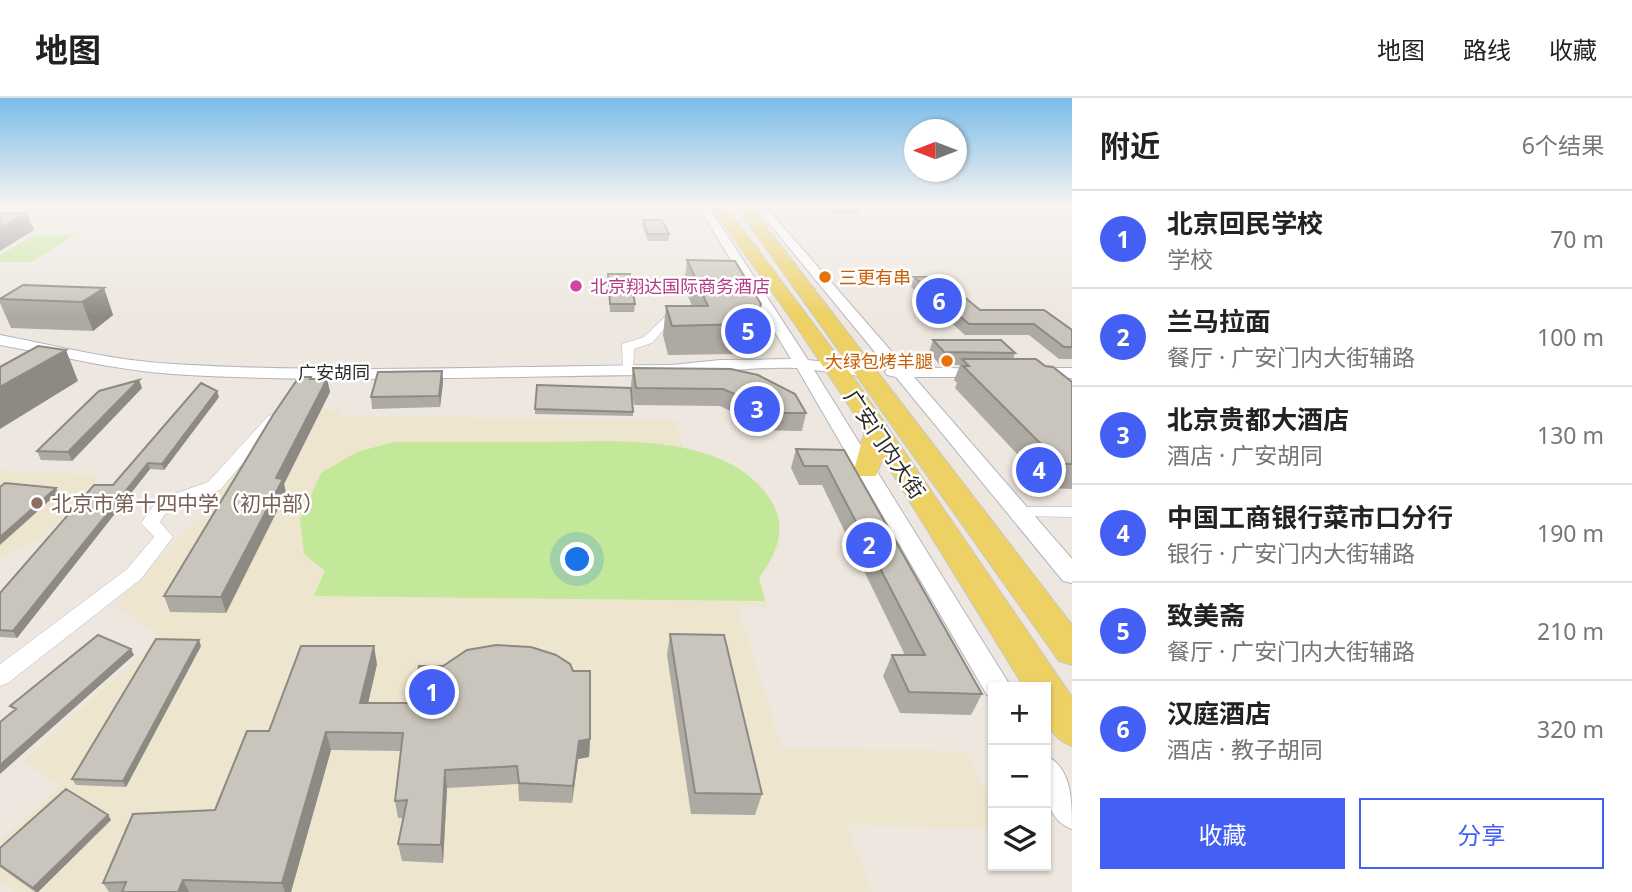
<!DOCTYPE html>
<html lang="zh">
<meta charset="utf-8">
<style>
body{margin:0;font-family:"Noto Sans","Noto Sans SC",sans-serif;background:#f6f6f6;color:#222}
.controls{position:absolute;right:21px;bottom:21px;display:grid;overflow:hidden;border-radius:0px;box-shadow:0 2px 5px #0004}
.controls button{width:63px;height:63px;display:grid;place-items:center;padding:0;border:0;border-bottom:2px solid #e0e0e0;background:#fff;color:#222;font:35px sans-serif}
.compass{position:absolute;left:904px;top:21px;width:63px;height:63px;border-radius:50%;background:#fff;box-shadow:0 2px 5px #0004;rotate:270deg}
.you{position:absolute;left:578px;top:462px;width:24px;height:24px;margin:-18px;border:5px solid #fff;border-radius:50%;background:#1a73e8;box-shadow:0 0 0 10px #1a73e833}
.badge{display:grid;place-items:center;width:46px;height:46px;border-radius:50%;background:#445ff4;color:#fff;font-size:23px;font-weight:700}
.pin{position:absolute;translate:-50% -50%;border:4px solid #fff;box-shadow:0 2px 7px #0006}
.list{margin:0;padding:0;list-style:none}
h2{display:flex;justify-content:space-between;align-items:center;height:91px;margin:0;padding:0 28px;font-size:30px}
h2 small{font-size:23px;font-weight:400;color:#767676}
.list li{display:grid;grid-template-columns:46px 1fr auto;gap:21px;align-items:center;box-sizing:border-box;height:98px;padding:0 28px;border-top:2px solid #e0e0e0}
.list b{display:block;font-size:26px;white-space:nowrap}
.list p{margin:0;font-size:23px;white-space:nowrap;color:#767676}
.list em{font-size:23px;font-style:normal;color:#767676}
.actions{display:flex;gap:14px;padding:21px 28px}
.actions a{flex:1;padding:16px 0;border:2px solid #445ff4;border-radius:0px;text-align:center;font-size:24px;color:#445ff4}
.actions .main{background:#445ff4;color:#fff}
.icon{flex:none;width:38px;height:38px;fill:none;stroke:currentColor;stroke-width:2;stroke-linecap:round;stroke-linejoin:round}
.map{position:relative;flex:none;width:1072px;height:794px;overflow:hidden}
header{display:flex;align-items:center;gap:42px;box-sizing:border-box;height:98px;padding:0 35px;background:#fff;border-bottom:2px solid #e0e0e0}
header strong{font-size:33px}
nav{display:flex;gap:38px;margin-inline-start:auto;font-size:24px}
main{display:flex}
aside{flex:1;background:#fff}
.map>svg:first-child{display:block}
.education{fill:#eee5cf}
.pitch{fill:#c4e899}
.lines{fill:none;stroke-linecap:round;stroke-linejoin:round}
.minor-casing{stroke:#b2b4bf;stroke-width:1}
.tertiary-casing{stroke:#b2b4bf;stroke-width:2}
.primary-casing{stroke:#c8c8c8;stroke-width:2}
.minor{fill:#fff;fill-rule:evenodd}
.tertiary{fill:#fff;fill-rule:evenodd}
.primary{fill:#edd164;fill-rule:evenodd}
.wall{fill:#ada9a3}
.shaded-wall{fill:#8d8a84}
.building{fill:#c9c5bd;stroke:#8d8a84;stroke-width:2}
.food-dot{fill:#e8710a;stroke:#fff;stroke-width:2.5}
.hotel-dot{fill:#d1479c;stroke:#fff;stroke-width:2.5}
.education-dot{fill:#8d6e63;stroke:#fff;stroke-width:2.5}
.labels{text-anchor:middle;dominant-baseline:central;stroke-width:5;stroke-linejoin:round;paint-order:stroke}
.far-food-label{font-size:18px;fill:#c56008;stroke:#fff;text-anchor:start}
.far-hotel-label{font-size:18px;fill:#b23c85;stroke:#fff;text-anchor:start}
.far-street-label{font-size:18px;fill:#2c2c2c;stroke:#fff}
.street-label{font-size:21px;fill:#2c2c2c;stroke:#fff}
.education-label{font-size:21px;fill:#785e54;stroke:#fff;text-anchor:start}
</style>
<header>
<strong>地图</strong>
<nav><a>地图</a><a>路线</a><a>收藏</a></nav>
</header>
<main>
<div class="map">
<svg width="1072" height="794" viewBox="0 0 1072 794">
<rect width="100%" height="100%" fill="#ede7df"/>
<path class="education" d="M286 310 341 312 339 318 676 322 683 350 736 370 760 386 775 408 780 429 779 448 759 480 768 509H738L782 650 966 653 993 709V730L847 727 872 794H16L0 784V743L60 687 23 664 160 539 115 507 203 414Z
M0 372 99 377 50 434 0 461Z"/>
<path class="pitch" d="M35 137H75L31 164H0V157Z
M394 344C442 344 490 344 538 344 609 344 721 332 768 398 789 427 778 454 759 480L765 503 314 498 325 473 304 456 300 421 321 375 357 354Z"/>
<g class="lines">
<g class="minor-casing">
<path id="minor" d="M803 108H812L814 111 807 113Z
M666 218 672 222 652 245 634 251 633 275H623L622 246 644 239Z
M273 316 278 318 281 321 278 324 220 392 169 410 160 424 173 439 141 481 8 585 0 588V566L127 471 154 439 141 425 157 402 208 384 268 318Z
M1019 409H1072V419L1013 418 1010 414 1013 410Z"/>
</g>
<g class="tertiary-casing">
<path id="tertiary" d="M698 108H708L808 262 867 269 875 274 867 279 814 272 1011 589H993V599L987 597 797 270C749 268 702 277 654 277 496 278 331 286 172 276 114 272 57 257 0 247V237C57 248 115 263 173 266 338 276 505 268 671 267L720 262 791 261Z
M755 108H765L905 269 989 271 991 274 983 279H914L1072 461V485L1063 483 896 279 887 277 885 274 888 270Z
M1033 270H1072V280L1027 278 1025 275Z
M1046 658C1072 669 1072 704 1072 731 1042 720 1045 685 1046 658Z"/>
</g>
<g class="primary-casing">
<path id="primary" d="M711 108H725L854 280 1072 599V648C1044 638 1046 615 1046 589H1024L883 360 876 378H858L854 372 865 332 795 226Z
M744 113H754L1072 527V567L1059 563 744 119Z"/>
</g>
<use href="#minor" class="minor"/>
<use href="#tertiary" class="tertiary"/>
<use href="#primary" class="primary"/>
</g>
<path class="wall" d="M826 108H859L858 116H834Z
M643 122 669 136V143H648L642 128Z
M687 162 755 235 752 248 736 256 668 257 663 237 666 208H692L684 188Z
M608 176 635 206 634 214H610Z
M914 179 980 212 1072 232V261H1059L1029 237H965L911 189Z
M104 190 113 217 93 233 11 230 0 205V201Z
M933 242 1015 255 1013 261 1045 268 1072 284V391L1049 390 955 290 957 285 954 282 960 267H940L929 254Z
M633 270 731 271 806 315 802 333 752 332 747 321 720 308 634 307 631 287Z
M442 273 443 284 440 309 372 311 371 299Z
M312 281H327L330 294 284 386 286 395 226 515 170 514 164 498Z
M142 290 72 363 41 362 37 353Z
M219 299 164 372 150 371 17 540 0 539V495L113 387Z
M535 311 633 314V318L535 316Z
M796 351 844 352 982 596 971 617 900 615 883 578 892 557H905L822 387H799L791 370Z
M670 536 762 696 755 717 691 716 667 557Z
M201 548 126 689 76 687 72 681Z
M377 566 368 605 590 641 589 659 578 661 572 705 519 703 518 686 447 690 443 765 402 763 398 746 403 720H398L395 703 401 653 331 652 291 794H109L103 785 215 712 269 633Z
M108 717 111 722 38 794H35L0 769V750Z"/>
<path class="shaded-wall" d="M27 115 34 132 0 153V130Z
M104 190 113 217 93 233 82 204Z
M761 206 752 248 736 256 742 226Z
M66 252 78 283 0 331V289Z
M442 273 443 284 440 309 439 298Z
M327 281 330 294 284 386 286 395 226 515 221 499 276 380Z
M139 282 142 290 72 363 68 354Z
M217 293 219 299 164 372 162 366Z
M148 365 150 371 17 540 13 533Z
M56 390 58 395 0 447V439Z
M199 542 201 548 126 689 123 683Z
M374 548 377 566 364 623 360 605Z
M131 551 134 557 0 676V667Z
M326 634 331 652 291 794H285L282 785Z
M590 641 589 659 578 661 572 705 573 688 579 643Z
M445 672 447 690 443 765 441 747Z
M108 717 111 722 38 794H36L33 790Z
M183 782 189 794H178Z"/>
<path class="building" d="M1 115H27L0 130Z
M643 122H662L669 136H648Z
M687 162 735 163 761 206 757 218 742 226 672 228 666 208H708Z
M608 176H630L635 206H610Z
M914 179H940L980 212H1044L1072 232V249H1064L1034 226H969Z
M23 187 104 190 82 204 0 201Z
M933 242H1001L1015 255 944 254Z
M38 248 66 252 0 289V269Z
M962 261H1036L1045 268 1053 269 1072 284V366H1061L963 268H969Z
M633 270 731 271 758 277 795 296 806 315H756L751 303 723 291 636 290Z
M442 273 439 298 371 299 378 274Z
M299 279H311L310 281H327L276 380 283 381 221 499 164 498 273 317Z
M139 282 68 354 37 353 99 293Z
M201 285 217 293 162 366 148 365 13 533 0 532V495L94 387H113Z
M537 287 631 290 633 314 535 311Z
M796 351 844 352 982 596 909 594 892 557H925L827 368H804Z
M5 385 56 390 0 439V389Z
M670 536 724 537 762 696 695 695Z
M98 537 131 551 0 667V624L16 611 10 608Z
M156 541 199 542 123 683 72 681Z
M496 547 531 549 556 557 570 566 573 573H590V641L579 643 573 688 519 685 517 668 445 672 441 747 398 746 407 702 395 703 403 635 326 634 282 785 183 782 178 794H122L126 784 103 785 133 716 215 712 247 633H269L301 548H374L360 605H412L419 568H443L467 552Z
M66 691 108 717 33 790 0 767V750Z"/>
<linearGradient id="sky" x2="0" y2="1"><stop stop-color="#7abce9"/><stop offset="0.49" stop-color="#f7f4f1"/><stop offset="1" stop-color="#f7f4f1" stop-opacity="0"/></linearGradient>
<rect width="1072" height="219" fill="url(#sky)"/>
<g class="food-dot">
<circle cx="825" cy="179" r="7"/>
<circle cx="947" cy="263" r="7"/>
</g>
<circle class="hotel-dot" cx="576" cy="188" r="7"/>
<circle class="education-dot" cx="37" cy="405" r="7"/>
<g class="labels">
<g class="far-food-label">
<text x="839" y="179">三更有串</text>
<text x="933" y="263" text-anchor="end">大绿包烤羊腿</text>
</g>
<g class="far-hotel-label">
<text x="590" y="188">北京翔达国际商务酒店</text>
</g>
<g class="far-street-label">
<text x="334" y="274">广安胡同</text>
</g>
<g class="street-label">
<text transform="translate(885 346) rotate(56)">广安门内大街</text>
</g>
<g class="education-label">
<text x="51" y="405">北京市第十四中学（初中部）</text>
</g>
</g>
</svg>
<div class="controls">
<button>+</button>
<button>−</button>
<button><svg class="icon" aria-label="layers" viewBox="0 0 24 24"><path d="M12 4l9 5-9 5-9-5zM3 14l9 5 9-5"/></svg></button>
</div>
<svg class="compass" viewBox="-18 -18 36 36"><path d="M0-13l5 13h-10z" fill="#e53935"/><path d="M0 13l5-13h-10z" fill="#767676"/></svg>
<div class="you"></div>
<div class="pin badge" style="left:432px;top:594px">1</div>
<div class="pin badge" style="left:869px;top:447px">2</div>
<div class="pin badge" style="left:757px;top:311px">3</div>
<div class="pin badge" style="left:1039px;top:372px">4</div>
<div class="pin badge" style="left:748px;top:233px">5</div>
<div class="pin badge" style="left:939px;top:203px">6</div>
</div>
<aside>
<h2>附近<small>6个结果</small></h2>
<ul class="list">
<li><span class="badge">1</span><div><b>北京回民学校</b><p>学校</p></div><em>70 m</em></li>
<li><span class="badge">2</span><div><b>兰马拉面</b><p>餐厅 · 广安门内大街辅路</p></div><em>100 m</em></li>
<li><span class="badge">3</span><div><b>北京贵都大酒店</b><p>酒店 · 广安胡同</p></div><em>130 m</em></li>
<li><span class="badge">4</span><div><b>中国工商银行菜市口分行</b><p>银行 · 广安门内大街辅路</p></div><em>190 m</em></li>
<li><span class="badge">5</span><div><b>致美斋</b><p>餐厅 · 广安门内大街辅路</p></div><em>210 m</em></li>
<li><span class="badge">6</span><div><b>汉庭酒店</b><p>酒店 · 教子胡同</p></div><em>320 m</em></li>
</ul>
<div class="actions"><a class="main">收藏</a><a>分享</a></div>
</aside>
</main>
